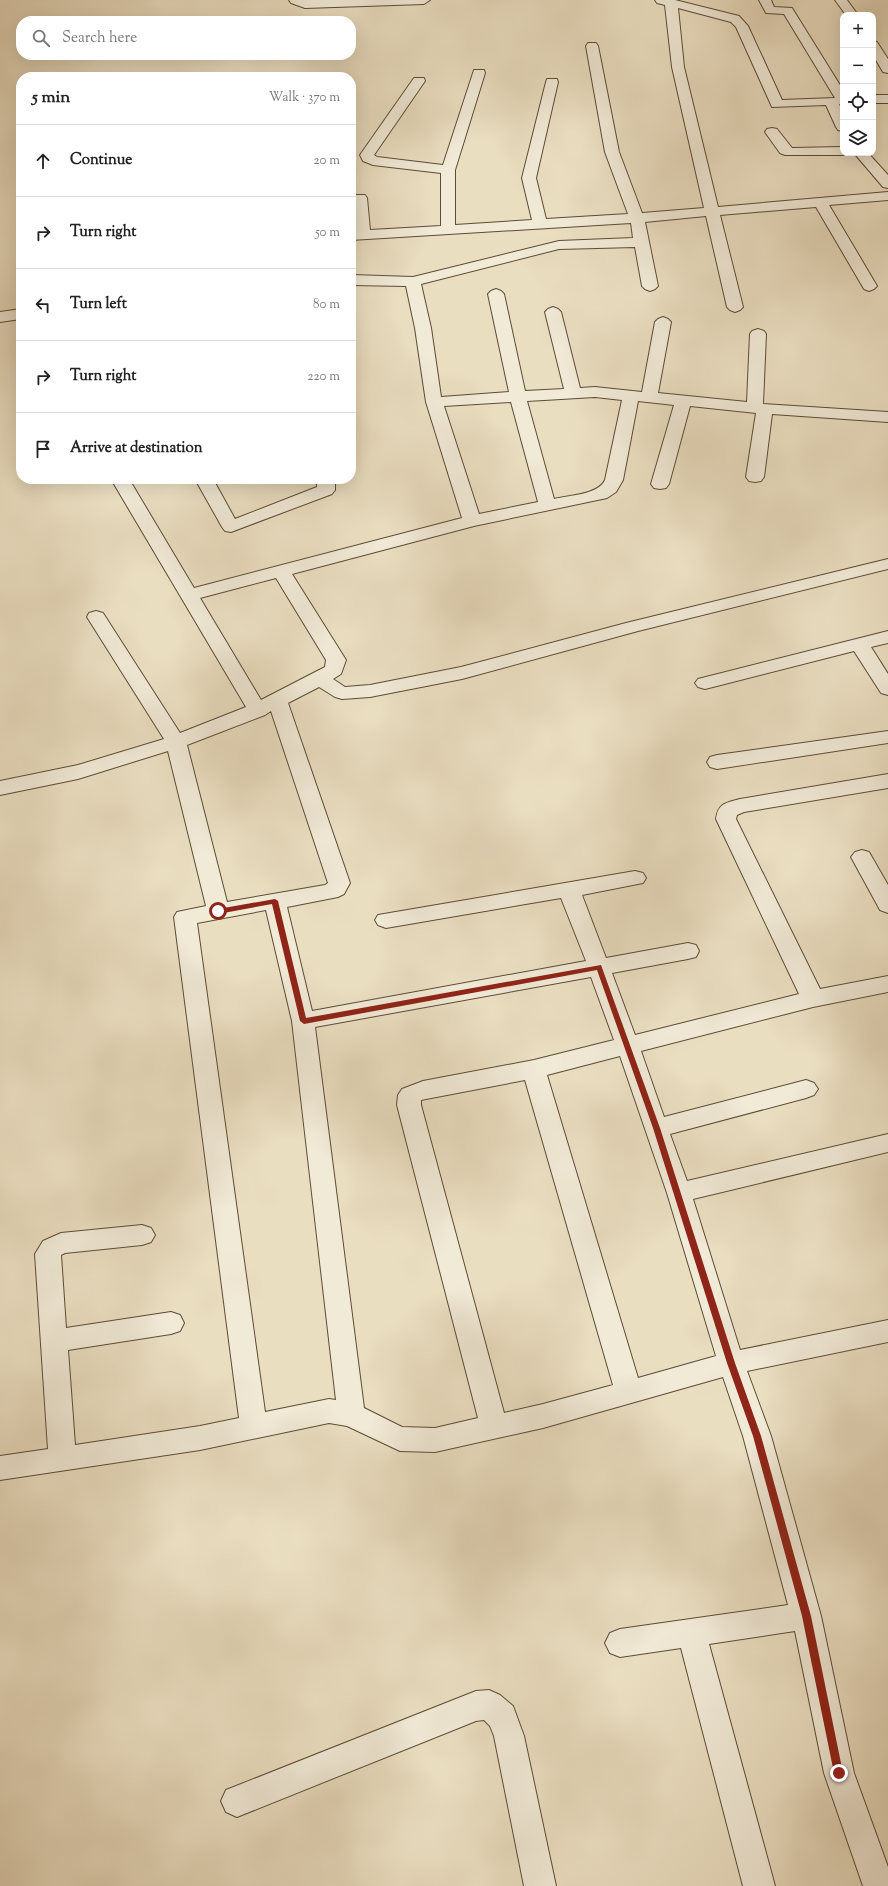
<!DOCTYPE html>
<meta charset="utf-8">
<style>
body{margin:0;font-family:"Sorts Mill Goudy",serif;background:#f6f6f6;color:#222}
.controls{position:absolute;right:12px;top:12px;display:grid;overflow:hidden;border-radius:8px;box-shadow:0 4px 16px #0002}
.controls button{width:36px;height:36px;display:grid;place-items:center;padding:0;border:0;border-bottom:1px solid #e0e0e0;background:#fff;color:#222;font:20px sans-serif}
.stop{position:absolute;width:12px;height:12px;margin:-9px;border:3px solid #8f2418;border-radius:50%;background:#fff}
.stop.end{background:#8f2418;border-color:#fff;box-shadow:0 1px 4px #0008}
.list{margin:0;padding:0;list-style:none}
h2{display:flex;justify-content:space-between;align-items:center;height:52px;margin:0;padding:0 16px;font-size:17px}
h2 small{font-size:13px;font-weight:400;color:#767676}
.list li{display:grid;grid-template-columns:26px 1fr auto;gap:12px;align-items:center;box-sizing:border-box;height:72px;padding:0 16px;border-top:1px solid #e0e0e0}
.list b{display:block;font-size:15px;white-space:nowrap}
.list em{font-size:13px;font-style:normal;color:#767676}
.icon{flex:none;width:22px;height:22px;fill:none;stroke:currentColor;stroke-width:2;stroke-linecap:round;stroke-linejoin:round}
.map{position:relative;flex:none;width:888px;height:1886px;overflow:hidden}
.search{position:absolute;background:#fff;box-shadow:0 4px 16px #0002;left:16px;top:16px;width:340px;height:44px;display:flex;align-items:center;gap:10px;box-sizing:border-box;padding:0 14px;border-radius:16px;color:#767676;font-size:15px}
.panel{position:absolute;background:#fff;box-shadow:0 4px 16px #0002;left:16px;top:72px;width:340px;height:412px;border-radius:16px}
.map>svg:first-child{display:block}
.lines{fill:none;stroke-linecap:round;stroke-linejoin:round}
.street-casing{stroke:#5c4c35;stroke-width:2}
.street{fill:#f1ead7;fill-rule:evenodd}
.route{fill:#8f2418}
</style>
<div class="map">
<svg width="888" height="1886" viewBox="0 0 888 1886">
<rect width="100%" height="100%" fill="#eadec1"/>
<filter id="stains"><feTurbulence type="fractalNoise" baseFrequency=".005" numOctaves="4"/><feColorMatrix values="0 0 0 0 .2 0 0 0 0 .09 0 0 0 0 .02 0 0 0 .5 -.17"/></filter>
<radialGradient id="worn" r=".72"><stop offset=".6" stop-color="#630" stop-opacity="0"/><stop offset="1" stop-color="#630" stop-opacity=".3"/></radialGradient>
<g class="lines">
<g class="street-casing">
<path id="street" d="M289 0H430L424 4 305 8 291 3Z
M655 0H675L739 16 748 26 782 100 835 98 784 14 766 13 759 0H771L774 7 792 8 843 90V105L839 104 843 113V131L838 130 836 127 826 105 772 107 736 27 731 22 678 8 684 67 718 207 888 192V200L829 205 877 286 874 289 869 291 864 289 816 207 720 215 743 307 740 310 735 312 730 310 727 307 706 216 645 222 658 286 655 289 650 291 645 289 642 286 635 247 559 249 421 284 431 328 441 397 509 392 488 294 491 291 496 289 501 291 504 294 525 391 564 389 545 312 548 309 553 307 558 309 561 312 580 388 595 387 642 392 655 322 658 319 663 317 668 319 671 322 658 393 747 402 750 334 752 331 758 329 764 331 766 334 763 404 888 412V422L772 414 764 477 761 481 755 482 749 481 746 477 756 413 690 406 669 484 666 488 660 489 654 488 651 484 674 405 638 401 623 480 616 492 607 498 474 526 292 574 346 660 341 674 333 679 345 687 370 685 461 667 626 623 888 559V569L638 631 462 679 370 697 342 699 335 697 319 687 288 703 350 883 344 894 338 897 287 907 312 1011 586 961 561 898 386 928 378 925 375 920 378 915 635 871 643 873 646 878 643 883 582 895 606 958 688 943 696 945 699 951 696 957 688 959 612 973 635 1035 799 994 716 819C718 803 726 803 740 799L888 774V788L744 812 737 815 736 819 820 989 888 976V992L813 1007 641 1051 664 1117 806 1080 814 1083 818 1089 814 1095 806 1098 670 1134 687 1181 888 1134V1152L693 1199 740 1350 888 1320V1342L747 1371 771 1436 821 1616 854 1773 888 1867V1886H863L824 1773 795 1631 709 1644 775 1886H743L681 1648 620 1657 610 1653 605 1643 610 1633 620 1629 788 1605 743 1436 723 1377 543 1428 435 1452 400 1451 347 1426 329 1423 200 1450 0 1480V1456L48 1449 35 1254 43 1241 61 1233 142 1225 151 1228 155 1235 151 1242 142 1245 65 1253 61 1255 66 1328 171 1312 180 1315 184 1323 180 1331 171 1334 68 1350 75 1445 200 1426 239 1418 174 917 177 912 206 906 168 751 78 779 0 795V781L78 765 164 739 87 617 89 613 96 611 103 613 180 733 246 707 111 479H129L194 588 462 518 426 402 415 328 406 286 351 285V275L413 277 559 241 633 238 631 223 351 240V232L355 231 353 198 355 195H365L367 198 370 230 441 226V173L373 165 363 161 360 155 414 78H424L425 81 374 155 377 157 443 165 473 73 474 70H484L485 73 455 170V225L532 220 522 178 546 82 547 79H557L558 82 536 178 546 219 628 214 605 152 586 46 588 43H596L598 46 619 152 642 213 704 208 672 67 665 5 657 3ZM595 397 622 400 605 480C598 495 569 495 554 499L527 401ZM511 402 538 502 479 514 444 406ZM276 578 326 660 325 667 261 700 200 598ZM271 711 328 883 325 885 227 902 187 745 265 715ZM266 910 292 1021 336 1400 329 1399 265 1412 197 923ZM591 977 614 1040 534 1060 423 1081 402 1089 398 1095 397 1105 478 1418 435 1428 402 1427 364 1408 315 1027ZM620 1056 667 1193 716 1356 638 1378 547 1075ZM525 1080 613 1385 543 1404 504 1413 421 1105V1100L426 1099Z
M835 0H847L858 15H846Z
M873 41 877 42 888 59V73L883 72 873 55Z
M873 95H888V103H873Z
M772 128 777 129 792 148 843 147V153H848L843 155H785L780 153 765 132 767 129Z
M854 153H868L888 175V188L883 187Z
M21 309V319L0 322V312Z
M195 479H213L235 519 317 487V479H335V490L332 494 231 532 225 531 222 527Z
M888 631V643L871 647 888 674V695L881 693 854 651 705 689 698 687 695 683 698 679Z
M888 731V743L717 769 710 767 707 762 710 757 717 755Z
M862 850 869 852 888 885V913L880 910 851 857 855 852Z
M489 1690 500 1695 513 1706 524 1736 556 1886H524L494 1736 490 1726 484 1720 476 1721 237 1817 226 1812 221 1801 226 1790 476 1691Z"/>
</g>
<use href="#street" class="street"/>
</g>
<path class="route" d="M275 899 278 901 306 1018 601 965 660 1128 735 1363 761 1436 811 1616 843 1773 842 1776 839 1778 835 1776 834 1773 802 1616 753 1436 727 1363 653 1128 597 970 304 1024 300 1021 272 904 218 914 215 911 218 909Z"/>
<rect width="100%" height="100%" filter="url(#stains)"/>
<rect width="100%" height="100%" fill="url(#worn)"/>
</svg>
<div class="controls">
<button>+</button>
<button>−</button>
<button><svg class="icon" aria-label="locate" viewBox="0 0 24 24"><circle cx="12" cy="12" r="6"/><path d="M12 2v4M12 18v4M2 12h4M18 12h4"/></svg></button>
<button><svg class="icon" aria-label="layers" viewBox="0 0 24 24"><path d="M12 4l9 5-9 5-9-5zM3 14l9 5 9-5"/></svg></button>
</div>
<div class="stop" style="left:218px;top:911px"></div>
<div class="stop end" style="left:839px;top:1773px"></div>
<div class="search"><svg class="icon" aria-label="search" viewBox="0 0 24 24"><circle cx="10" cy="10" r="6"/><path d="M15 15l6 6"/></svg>Search here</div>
<section class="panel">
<h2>5 min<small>Walk · 370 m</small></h2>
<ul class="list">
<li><svg class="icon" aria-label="ahead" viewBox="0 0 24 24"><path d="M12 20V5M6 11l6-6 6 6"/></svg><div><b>Continue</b></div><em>20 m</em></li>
<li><svg class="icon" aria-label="right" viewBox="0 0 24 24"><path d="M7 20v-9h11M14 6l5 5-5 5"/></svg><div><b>Turn right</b></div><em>50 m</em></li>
<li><svg class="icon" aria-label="left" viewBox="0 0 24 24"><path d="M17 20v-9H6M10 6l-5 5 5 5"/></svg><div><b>Turn left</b></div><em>80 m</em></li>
<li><svg class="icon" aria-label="right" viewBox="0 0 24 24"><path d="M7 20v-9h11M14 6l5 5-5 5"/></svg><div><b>Turn right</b></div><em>220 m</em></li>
<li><svg class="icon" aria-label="arrive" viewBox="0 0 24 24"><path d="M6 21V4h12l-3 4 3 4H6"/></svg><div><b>Arrive at destination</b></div></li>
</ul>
</section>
</div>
